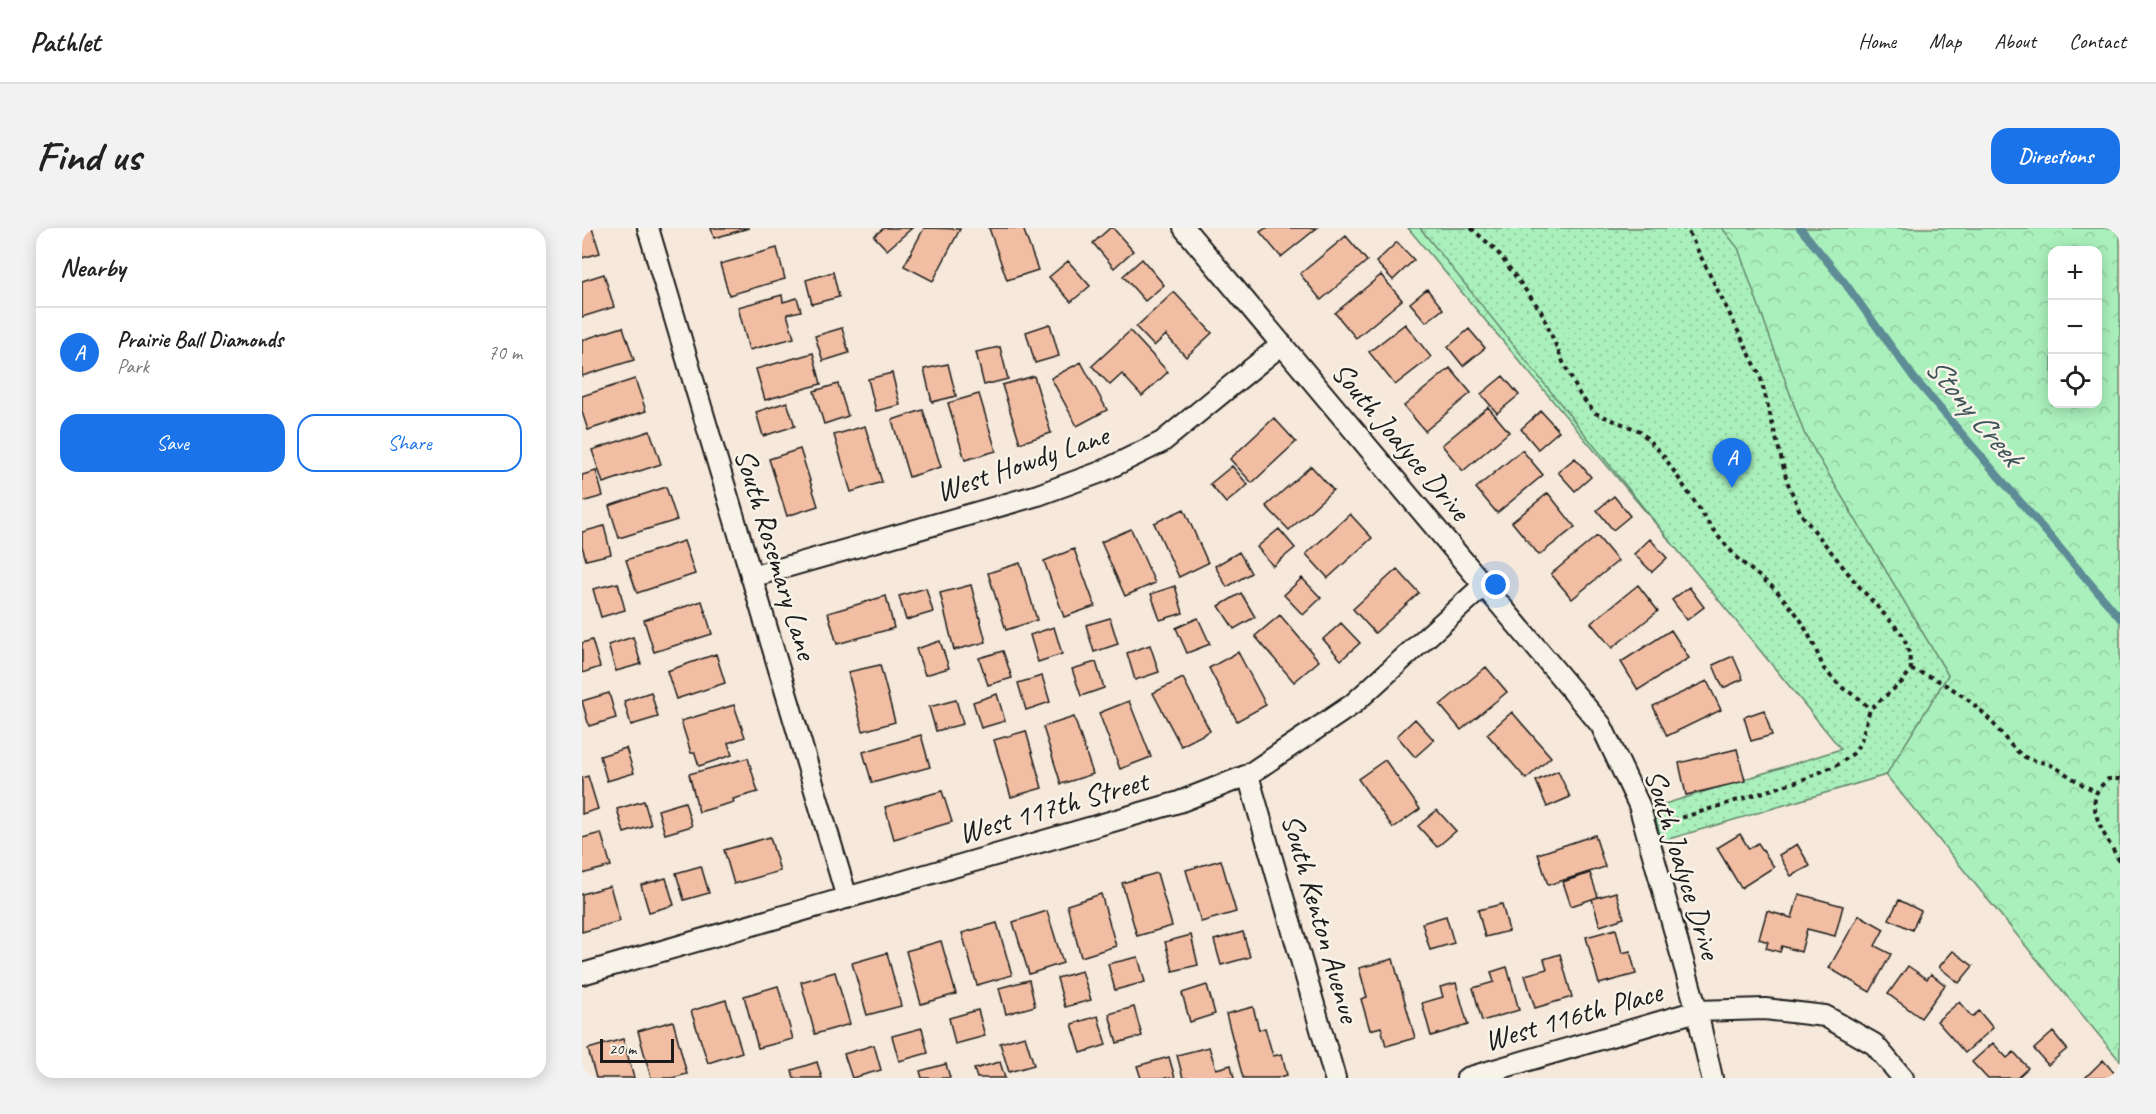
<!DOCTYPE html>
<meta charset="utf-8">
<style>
body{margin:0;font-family:Caveat,sans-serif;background:#f2f2f2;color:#222}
.controls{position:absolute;right:18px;top:18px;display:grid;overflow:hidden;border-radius:12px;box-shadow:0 3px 15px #0003}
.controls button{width:54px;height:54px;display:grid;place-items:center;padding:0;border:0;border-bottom:2px solid #e0e0e0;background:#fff;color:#222;font:30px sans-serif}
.scale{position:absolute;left:18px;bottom:15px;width:74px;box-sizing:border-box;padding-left:6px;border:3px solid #1c1c1c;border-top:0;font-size:16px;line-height:21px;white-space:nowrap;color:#1c1c1c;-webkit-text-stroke:4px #f7f3e8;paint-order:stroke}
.you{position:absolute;left:914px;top:357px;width:21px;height:21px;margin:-15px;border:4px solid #fff;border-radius:50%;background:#1a73e8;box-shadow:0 0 0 9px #1a73e833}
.badge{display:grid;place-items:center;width:39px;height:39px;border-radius:50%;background:#1a73e8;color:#fff;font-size:20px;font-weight:700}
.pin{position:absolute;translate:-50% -50px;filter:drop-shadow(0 2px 3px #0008)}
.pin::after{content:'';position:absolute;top:32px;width:21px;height:18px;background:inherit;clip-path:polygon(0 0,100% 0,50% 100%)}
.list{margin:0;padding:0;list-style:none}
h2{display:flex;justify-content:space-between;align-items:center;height:78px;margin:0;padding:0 24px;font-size:26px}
h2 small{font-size:20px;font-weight:400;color:#767676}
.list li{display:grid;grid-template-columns:39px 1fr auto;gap:18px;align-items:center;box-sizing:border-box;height:90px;padding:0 24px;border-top:2px solid #e0e0e0}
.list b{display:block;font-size:22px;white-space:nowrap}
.list p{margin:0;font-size:20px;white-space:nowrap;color:#767676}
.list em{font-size:20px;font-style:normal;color:#767676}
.actions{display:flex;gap:12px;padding:18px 24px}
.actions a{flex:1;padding:14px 0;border:2px solid #1a73e8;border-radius:18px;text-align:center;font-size:21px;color:#1a73e8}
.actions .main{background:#1a73e8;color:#fff}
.icon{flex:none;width:33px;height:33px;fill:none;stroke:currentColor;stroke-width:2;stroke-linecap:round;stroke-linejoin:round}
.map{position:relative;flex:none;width:1538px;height:850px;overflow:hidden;border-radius:18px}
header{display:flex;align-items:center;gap:36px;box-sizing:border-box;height:84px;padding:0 30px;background:#fff;border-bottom:2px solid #e0e0e0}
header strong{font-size:28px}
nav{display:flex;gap:33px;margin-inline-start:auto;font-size:21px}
.intro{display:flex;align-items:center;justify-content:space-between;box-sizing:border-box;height:144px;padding:0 36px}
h1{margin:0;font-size:42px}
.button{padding:15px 27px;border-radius:18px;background:#1a73e8;color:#fff;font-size:21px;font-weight:700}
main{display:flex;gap:36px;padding:0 36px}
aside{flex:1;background:#fff;border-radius:18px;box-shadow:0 3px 15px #0003}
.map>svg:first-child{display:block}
.forest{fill:url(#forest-crowns);stroke:#63866c;stroke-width:1.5;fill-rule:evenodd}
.park{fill:url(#park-dots);stroke:#63866c;stroke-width:1.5}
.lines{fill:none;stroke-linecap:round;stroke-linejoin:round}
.stream{stroke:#5d8c96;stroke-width:8}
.building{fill:#f2bea3;stroke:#1c1c1c;stroke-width:1.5}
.street-casing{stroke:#1c1c1c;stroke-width:24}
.path{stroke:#1c1c1c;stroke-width:4;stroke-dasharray:4.5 4.5;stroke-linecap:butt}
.street{stroke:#f7f3e8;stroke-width:20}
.labels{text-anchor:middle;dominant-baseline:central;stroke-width:5;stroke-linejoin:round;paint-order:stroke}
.street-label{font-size:30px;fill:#1c1c1c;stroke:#f7f3e8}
.water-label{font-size:32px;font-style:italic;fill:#3d5459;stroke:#f7f3e8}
</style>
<header>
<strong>Pathlet</strong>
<nav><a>Home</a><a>Map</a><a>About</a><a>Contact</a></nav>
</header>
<div class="intro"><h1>Find us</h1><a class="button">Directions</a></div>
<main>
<aside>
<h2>Nearby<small></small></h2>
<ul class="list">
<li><span class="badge">A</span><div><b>Prairie Ball Diamonds</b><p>Park</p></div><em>70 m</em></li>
</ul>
<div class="actions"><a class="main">Save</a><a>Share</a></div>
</aside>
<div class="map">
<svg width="1538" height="850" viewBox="0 0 1538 850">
<defs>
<pattern id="forest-crowns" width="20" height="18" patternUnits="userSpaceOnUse" patternTransform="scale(1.5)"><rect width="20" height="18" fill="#aaf0bc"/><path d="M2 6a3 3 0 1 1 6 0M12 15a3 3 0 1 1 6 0" fill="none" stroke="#92cda1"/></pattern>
<pattern id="park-dots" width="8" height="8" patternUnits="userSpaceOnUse" patternTransform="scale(1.5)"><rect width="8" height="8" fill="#aaf0bc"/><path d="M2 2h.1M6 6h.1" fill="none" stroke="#92cda1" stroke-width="1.8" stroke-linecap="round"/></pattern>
</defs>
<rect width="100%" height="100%" fill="#f6e8da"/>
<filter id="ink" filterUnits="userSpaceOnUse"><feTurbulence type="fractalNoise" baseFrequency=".0167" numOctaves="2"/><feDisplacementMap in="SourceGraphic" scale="12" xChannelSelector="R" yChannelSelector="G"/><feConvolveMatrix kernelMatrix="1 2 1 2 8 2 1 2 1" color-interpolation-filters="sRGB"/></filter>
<g filter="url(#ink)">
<path class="forest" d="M826 0H1538V833L1304 547 1228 480ZM1470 22H1516V176H1470Z"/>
<path class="park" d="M838 0H1140L1156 20 1222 205 1366 447 1304 547 1080 613 1070 580 1259 521 1089 314Z"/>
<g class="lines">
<path class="stream" d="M1218 0 1263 55 1332 150 1538 390"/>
</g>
<path class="building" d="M0 0H10L18 25 0 30Z
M129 0H167L132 10Z
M302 0H330L305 22 292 8Z
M342 0 378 1 351 53 322 38Z
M407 0H441L456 42 425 52Z
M528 0H531L551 23 532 40 511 15Z
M684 0H735L699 29 678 4Z
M764 8 785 33 739 72 718 46Z
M815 14 832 32 811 52 794 34Z
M195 20 203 51 147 67 138 36Z
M560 31 582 57 563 73 541 48Z
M486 33 508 58 489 74 467 49Z
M251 44 257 69 230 76 224 52Z
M22 46 32 79 0 89V53Z
M799 47 820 72 774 110 753 85Z
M845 61 861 81 844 94 828 75Z
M592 64 630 105 604 129 584 107 572 118 554 99Z
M200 67 201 74 215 70 219 83 205 86 212 110 167 122 156 79Z
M468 96 477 128 453 135 444 104Z
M823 96 849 129 813 157 787 124Z
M41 99 52 132 0 148V112Z
M260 100 267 125 241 133 233 108Z
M887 101 903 120 881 138 866 119Z
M548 103 586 144 560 168 540 146 528 157 510 138Z
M418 119 426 151 402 157 394 124Z
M231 125 239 156 183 172 174 141Z
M499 134 525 182 495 198 469 150Z
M366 136 374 168 350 174 342 141Z
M868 140 889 165 843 203 822 178Z
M310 145 318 177 294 183 286 151Z
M452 148 469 205 438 215 420 157Z
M921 148 937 167 915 185 899 166Z
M53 151 64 183 6 202 0 184V168Z
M256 156 266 188 242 196 232 163Z
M397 166 414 223 383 232 366 175Z
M205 174 213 198 181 208 174 184Z
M906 179 927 204 881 243 860 217Z
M341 182 359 239 327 249 310 192Z
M959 183 977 203 956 221 939 201Z
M692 190 714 214 670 255 648 231Z
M283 198 300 254 269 264 252 207Z
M68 203 79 236 21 255 10 222Z
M218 221 236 278 205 288 187 231Z
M940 222 961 247 915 285 894 260Z
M993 230 1009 249 993 263 976 244Z
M650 238 666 257 644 275 628 256Z
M729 238 751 262 707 302 684 278Z
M14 243 21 268 0 274V247Z
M84 259 95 292 37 310 27 278Z
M966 265 993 299 957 327 930 294Z
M1032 268 1048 288 1031 302 1015 282Z
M602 281 626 335 597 349 572 295Z
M768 286 790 310 746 350 724 326Z
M22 298 29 326 4 332 0 318V304Z
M549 301 573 355 543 368 519 314Z
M697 301 713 320 691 338 675 319Z
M1015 308 1036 333 990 371 969 346Z
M1068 311 1085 330 1070 344 1052 326Z
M102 313 113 346 55 365 44 332Z
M492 321 513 378 482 389 462 333Z
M657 324 669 345 645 359 633 338Z
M438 335 455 392 424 402 406 345Z
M815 341 837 365 793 405 771 381Z
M720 350 739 370 721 387 702 367Z
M36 355 43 382 19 389 11 361Z
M389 357 404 414 372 422 358 365Z
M1056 357 1076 383 1030 420 1009 395Z
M593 358 601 385 578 392 569 366Z
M1107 359 1122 379 1105 392 1090 372Z
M344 360 351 384 324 392 317 368Z
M659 365 673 389 652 401 637 378Z
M304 368 312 400 255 416 246 385Z
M120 373 130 406 72 424 62 392Z
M698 387 737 433 712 454 673 408Z
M528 390 536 416 512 424 504 397Z
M616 390 628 416 605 425 594 400Z
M759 395 778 415 759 432 741 411Z
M472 399 480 426 456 434 448 407Z
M1089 402 1107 430 1056 462 1039 434Z
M51 409 59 436 34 443 26 417Z
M10 412 18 439 0 445V415Z
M358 413 367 440 343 447 334 421Z
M568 417 577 444 553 452 545 425Z
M421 423 430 450 406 457 397 430Z
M656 424 684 477 655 493 627 440Z
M134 426 143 455 94 471 85 443Z
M1151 428 1161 451 1141 460 1131 437Z
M514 434 522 460 499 468 490 441Z
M298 437 313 494 281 503 266 444Z
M904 439 925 464 879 502 858 477Z
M460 448 468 474 444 482 436 455Z
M601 450 628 503 599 518 571 465Z
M1125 453 1139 482 1085 508 1071 478Z
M69 464 76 489 49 497 42 473Z
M27 465 34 490 7 498 0 473Z
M415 466 423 493 399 500 391 474Z
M374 472 381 496 354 503 347 479Z
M547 473 569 529 538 541 517 485Z
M152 477 163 509 146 515 150 527 117 538 113 525H109L99 493Z
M1182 482 1190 507 1169 513 1162 489Z
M930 484 969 529 944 551 905 506Z
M492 489 511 546 479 556 461 499Z
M833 491 852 512 833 529 815 508Z
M444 503 460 560 429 569 412 512Z
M339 507 348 539 290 555 281 524Z
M44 520 52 545 25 553 18 528Z
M1155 521 1163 553 1104 567 1097 535Z
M166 530 176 564 151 571 152 574 117 584 107 546Z
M803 532 838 581 811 600 776 551Z
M976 543 988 569 965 579 954 553Z
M6 548 16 581 0 586V550Z
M360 563 370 594 312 611 303 579Z
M62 573 69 597 42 605 35 581Z
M103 574 110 598 83 606 76 582Z
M855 582 874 603 855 619 836 598Z
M19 605 29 638 0 646V610Z
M1158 606 1167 621 1176 615 1192 639 1159 660 1135 620Z
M1013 607 1023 639 966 657 956 626Z
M188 609 198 643 152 656 142 622Z
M1215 616 1228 638 1209 648 1197 627Z
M639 632 654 684 619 694 604 642Z
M119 638 127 665 102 672 94 645Z
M575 645 590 698 555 708 540 655Z
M1008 645 1016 669 989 678 981 654Z
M84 650 92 677 67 684 59 657Z
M28 658 38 693 0 704V666Z
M1034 664 1042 690 1018 698 1010 671Z
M519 666 534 718 499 729 485 677Z
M1217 666 1261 678 1253 708 1225 701 1219 724 1200 718 1198 724 1184 720 1186 714 1177 711 1185 683 1210 690Z
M1317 672 1339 683 1330 702 1307 691Z
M920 676 927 703 903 709 896 682Z
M465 683 481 735 447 746 431 694Z
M1277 687 1302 701 1293 718 1309 726 1288 764 1247 740Z
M864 688 872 715 848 722 840 695Z
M415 695 430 747 395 757 380 705Z
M1034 701 1040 725 1048 723 1054 746 1017 756 1004 709Z
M661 704 668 729 639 737 632 712Z
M609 707 616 737 591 743 583 714Z
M359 713 374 766 339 776 324 723Z
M1371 723 1391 738 1377 755 1357 739Z
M305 725 319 778 285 787 270 735Z
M978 726 990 769 953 780 943 747 965 741 962 731Z
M556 729 563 754 533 762 526 736Z
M811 731 833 810 804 818 799 799 788 802 779 771 785 769 777 740Z
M1326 738 1345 751 1349 746 1363 757 1339 790 1306 766Z
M925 739 937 782 900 793 891 760 912 754 909 744Z
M500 743 509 772 483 779 475 750Z
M253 744 268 796 233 806 219 754Z
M447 752 453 778 424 786 417 760Z
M874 755 886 797 849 808 840 775 861 769 858 759Z
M625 757 633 786 608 794 600 765Z
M196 758 211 811 176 820 162 768Z
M144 772 160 824 126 835 109 783Z
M1377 774 1390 789 1397 783 1411 800 1383 825 1355 793Z
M552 779 560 808 535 815 527 786Z
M671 779 677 802 683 800 691 828 700 826 705 847 695 850H661L644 786Z
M396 782 403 808 373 816 367 790Z
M516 788 524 817 499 825 490 796Z
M91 793 105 846 90 850H69L56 803Z
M340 800 346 825 317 833 310 808Z
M1471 804 1485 821 1466 837 1452 821Z
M443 808 452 837 427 844 418 815Z
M41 811 52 850H14L6 821Z
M1411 815 1425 830 1432 824 1446 840 1435 850H1405L1390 834Z
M292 817 299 842 270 850 262 826Z
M627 819 634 841 649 837 652 850H601L595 827Z
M587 829 593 850H559L555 838Z
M1521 832 1535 848 1533 850H1503Z
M235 834 240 850H212L210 842Z
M418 834 423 850H395L392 841Z
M364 836 368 850H340L338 843Z"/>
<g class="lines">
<g class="street-casing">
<path id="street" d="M66 0 265 670
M602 0 1019 497 1057 577 1115 783 1183 781 1243 788 1292 816 1321 850
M169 349 456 267 519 244 580 214 700 116
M666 547 753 850
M0 746 597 574 666 547 771 476 901 358
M885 850 1115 783 1130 850"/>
</g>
<path class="path" d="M889 0 914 22 959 83 981 134 998 167 1013 185 1058 203 1081 227 1134 306 1157 332 1193 361 1217 389 1231 415 1242 441 1259 459 1278 471 1288 481
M1329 442C1353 447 1389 471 1406 490 1418 502 1426 517 1440 527 1449 534 1461 533 1471 538 1486 546 1498 557 1514 563
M1538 551H1526C1522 555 1516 560 1514 566 1507 588 1528 615 1538 634
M1083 595 1220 552 1257 536 1272 525 1279 513 1288 481 1320 454 1329 442 1327 425 1321 407 1274 355 1219 286 1205 253 1178 147 1108 7 1102 0"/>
<use href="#street" class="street"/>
</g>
</g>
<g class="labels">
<g class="street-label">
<text transform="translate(819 213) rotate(50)">South Joalyce Drive</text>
<text transform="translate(440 235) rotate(-19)">West Howdy Lane</text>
<text transform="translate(194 326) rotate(73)">South Rosemary Lane</text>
<text transform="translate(471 579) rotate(-16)">West 117th Street</text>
<text transform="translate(1101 636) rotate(73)">South Joalyce Drive</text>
<text transform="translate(739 690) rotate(74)">South Kenton Avenue</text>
<text transform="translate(991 788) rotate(-16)">West 116th Place</text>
</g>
<g class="water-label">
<text transform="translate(1392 183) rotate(50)">Stony Creek</text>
</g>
</g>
</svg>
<div class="controls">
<button>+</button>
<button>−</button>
<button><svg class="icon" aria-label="locate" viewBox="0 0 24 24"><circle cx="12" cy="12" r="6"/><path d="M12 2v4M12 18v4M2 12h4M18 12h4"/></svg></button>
</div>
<div class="scale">20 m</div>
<div class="you"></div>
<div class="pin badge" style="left:1150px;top:260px">A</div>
</div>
</main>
